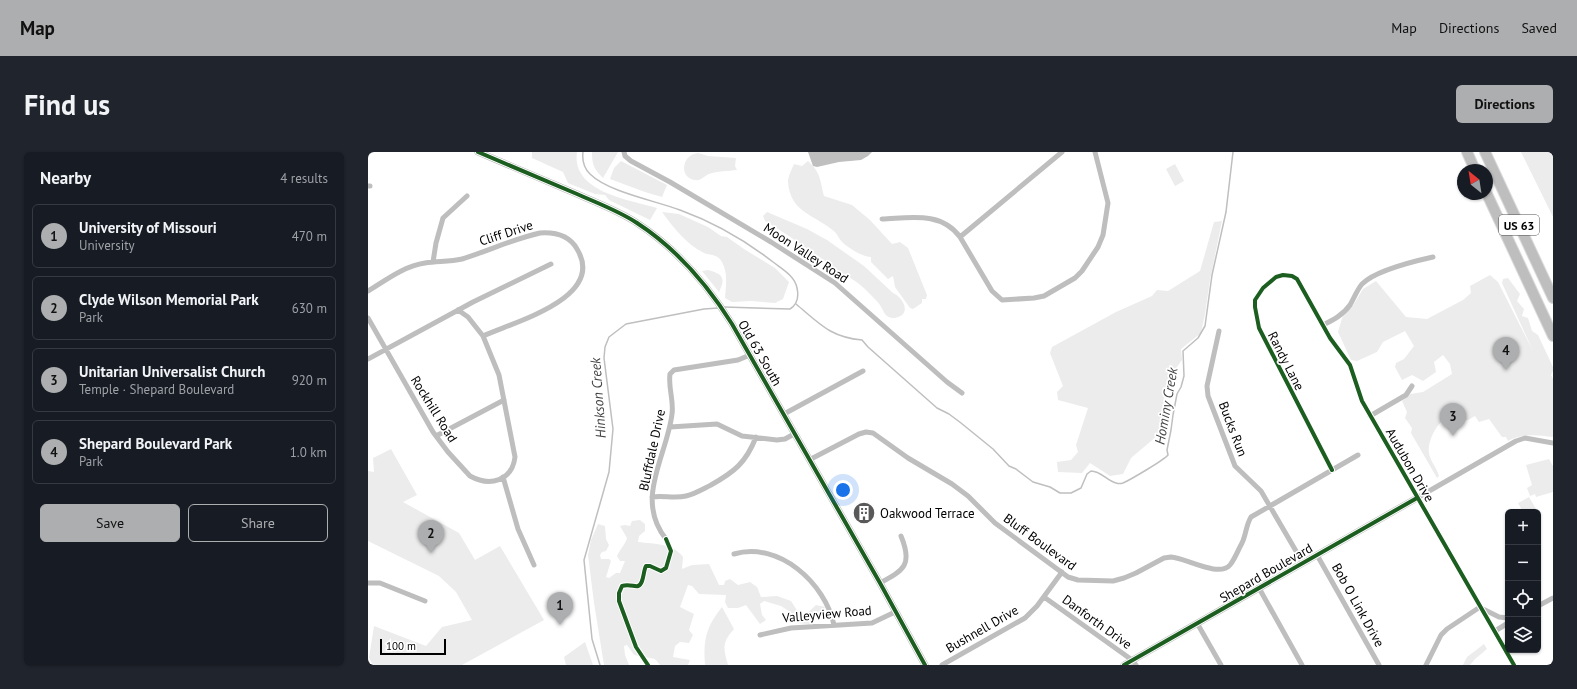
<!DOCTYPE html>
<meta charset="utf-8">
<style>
body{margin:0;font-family:"PT Sans",sans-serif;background:#20242c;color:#f1f3f6}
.controls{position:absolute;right:12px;bottom:12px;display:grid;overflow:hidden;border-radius:6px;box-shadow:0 1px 3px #0004}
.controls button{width:36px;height:36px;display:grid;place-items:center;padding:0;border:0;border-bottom:1px solid #363941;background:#171b24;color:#f1f3f6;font:20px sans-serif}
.compass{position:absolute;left:1089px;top:12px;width:36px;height:36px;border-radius:50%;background:#171b24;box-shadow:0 1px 3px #0004;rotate:330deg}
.scale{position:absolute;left:12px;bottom:10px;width:66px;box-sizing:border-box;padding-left:4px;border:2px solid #000;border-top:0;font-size:11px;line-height:14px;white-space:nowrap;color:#000;-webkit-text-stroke:3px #fff;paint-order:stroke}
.you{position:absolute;left:475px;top:338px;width:14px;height:14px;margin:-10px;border:3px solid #fff;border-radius:50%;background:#1a73e8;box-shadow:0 0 0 6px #1a73e833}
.badge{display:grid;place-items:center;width:26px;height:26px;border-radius:50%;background:#adaeaf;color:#111;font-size:13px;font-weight:700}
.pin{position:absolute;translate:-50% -33px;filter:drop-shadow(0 1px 2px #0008)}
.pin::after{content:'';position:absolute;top:21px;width:14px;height:12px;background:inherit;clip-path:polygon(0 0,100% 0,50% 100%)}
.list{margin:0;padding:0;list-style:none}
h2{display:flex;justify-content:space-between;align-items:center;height:52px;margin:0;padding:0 16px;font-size:17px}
h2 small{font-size:13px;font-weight:400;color:#9ea1a6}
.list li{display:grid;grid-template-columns:26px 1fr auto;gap:12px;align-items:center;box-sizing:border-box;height:64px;margin:0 8px 8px;padding:0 8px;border:1px solid #363941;border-radius:6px}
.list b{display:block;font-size:15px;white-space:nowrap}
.list p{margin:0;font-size:13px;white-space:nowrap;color:#9ea1a6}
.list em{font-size:13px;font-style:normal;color:#9ea1a6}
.actions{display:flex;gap:8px;padding:12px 16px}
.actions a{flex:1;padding:9px 0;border:1px solid #adaeaf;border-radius:6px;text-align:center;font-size:14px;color:#adaeaf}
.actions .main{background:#adaeaf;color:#111}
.icon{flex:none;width:22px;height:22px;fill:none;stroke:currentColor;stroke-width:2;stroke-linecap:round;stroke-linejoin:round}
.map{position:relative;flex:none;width:1185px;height:513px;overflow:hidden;border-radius:6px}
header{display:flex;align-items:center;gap:24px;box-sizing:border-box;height:56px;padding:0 20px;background:#adaeaf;color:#111}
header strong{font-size:19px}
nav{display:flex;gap:22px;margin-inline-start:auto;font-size:14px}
.intro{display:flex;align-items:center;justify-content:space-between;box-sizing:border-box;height:96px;padding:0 24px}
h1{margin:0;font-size:28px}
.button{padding:10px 18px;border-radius:6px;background:#adaeaf;color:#111;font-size:14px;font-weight:700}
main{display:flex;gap:24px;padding:0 24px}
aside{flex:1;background:#171b24;border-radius:6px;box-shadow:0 1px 3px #0004}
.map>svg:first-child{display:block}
.green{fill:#ececec}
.water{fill:#bfbfbf}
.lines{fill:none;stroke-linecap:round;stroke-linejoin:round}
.stream{stroke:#bfbfbf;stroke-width:1.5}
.motorway-casing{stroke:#dbdbdb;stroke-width:12}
.minor{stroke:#bebebe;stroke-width:5}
.tertiary{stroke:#bebebe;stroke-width:7}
.secondary{stroke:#b8b8b8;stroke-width:7}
.motorway{stroke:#bebebe;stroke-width:10}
.cycleway-casing{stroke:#fff;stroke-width:6}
.cycleway{stroke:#1b5e20;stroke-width:4}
.labels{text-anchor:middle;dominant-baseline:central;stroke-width:3.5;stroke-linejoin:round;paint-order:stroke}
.shield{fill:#fff;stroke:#4c4c4c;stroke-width:1}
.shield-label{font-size:12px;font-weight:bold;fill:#000}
.street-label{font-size:13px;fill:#000;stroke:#fff}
.poi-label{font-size:13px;fill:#000;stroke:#fff;text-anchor:start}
.water-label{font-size:14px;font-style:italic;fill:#444;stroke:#fff}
</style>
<header>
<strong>Map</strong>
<nav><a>Map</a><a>Directions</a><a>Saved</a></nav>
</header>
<div class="intro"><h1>Find us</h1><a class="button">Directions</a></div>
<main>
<aside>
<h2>Nearby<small>4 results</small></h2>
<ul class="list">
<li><span class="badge">1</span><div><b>University of Missouri</b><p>University</p></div><em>470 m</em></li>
<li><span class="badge">2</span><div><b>Clyde Wilson Memorial Park</b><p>Park</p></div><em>630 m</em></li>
<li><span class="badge">3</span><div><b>Unitarian Universalist Church</b><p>Temple · Shepard Boulevard</p></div><em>920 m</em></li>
<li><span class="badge">4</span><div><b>Shepard Boulevard Park</b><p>Park</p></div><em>1.0 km</em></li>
</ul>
<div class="actions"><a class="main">Save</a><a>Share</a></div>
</aside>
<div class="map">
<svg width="1185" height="513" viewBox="0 0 1185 513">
<rect width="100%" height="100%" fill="#fff"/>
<path class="green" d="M164 0H209C203 40 261 48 289 56L282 68 241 48 237 43 227 42 200 31 195 20 164 6Z
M224 0H250L235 26C226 17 224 13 224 0Z
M1153 0H1185V65Z
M330 1 340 4 368 6 367 14 369 18C361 19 349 19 341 22 336 24 333 29 327 28 311 26 313 3 330 1Z
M253 9 299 33 294 45 277 40 242 27 246 16Z
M440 9C453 21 452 28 456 44L484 53 502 68 524 92 532 90 540 96 559 143 558 147H554V151L545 157 542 156 527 135 525 124 520 127 503 110V105C495 105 480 96 474 90 471 87 470 83 467 80 448 63 422 61 420 30 420 24 424 17 426 12L434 14Z
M807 12 816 29 807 34 798 17Z
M294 60 311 62 340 75 353 84 359 85 376 97 407 116 421 130 415 147 407 151 383 149 364 150 357 146C358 133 360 121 354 110 349 101 342 104 336 101 318 92 305 75 294 60Z
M399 60 439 77 459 88 496 114 525 141C536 146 544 163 527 166 517 167 516 159 512 153 508 148 502 142 497 137 490 130 479 124 470 118 446 101 422 84 397 69L395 64Z
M854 69 842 128 837 162 833 181 813 197 814 208 804 222 795 243 801 259 789 284 763 306 755 322 742 324 722 311 714 321 690 320 689 310 703 308 710 300 708 293 720 256 690 248 689 240 695 234 682 201 684 195 748 160 784 144 789 138 800 139 832 119 846 70Z
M340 118C355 122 358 126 351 140L334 119Z
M1122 123 1130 130 1165 199 1134 131 1135 127 1140 126 1152 142 1149 149 1156 157 1154 164 1160 166 1164 179 1170 183 1185 215V219L1183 223 1185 227V285C1169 283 1154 281 1140 289L1138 285H1134L1121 267 1111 270 1107 264 1100 268 1093 269 1091 264H1087L1084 260 1080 266C1069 269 1059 290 1061 301 1062 309 1069 316 1071 324L1069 326 1043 281 1044 276 1037 266 1039 260 1034 249 1042 242 1055 240 1084 222 1082 212 1075 203 1066 210 1068 220 1055 229 1044 223 1034 228 1027 215 1028 211 1036 207 1046 194 1037 179 1015 190 1009 200 989 209 983 208 970 180 974 166 986 152 995 137 1008 129 1038 165 1059 167 1095 148 1103 141 1102 134Z
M23 297 49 343 35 350 91 381 107 408 132 394 176 468 94 513H5L1 506 6 474 58 494 74 475 104 468 88 440 71 424 0 389V319L6 320 5 306Z
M1181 307 1185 314V340L1168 345 1167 342 1162 344 1159 336 1164 333 1158 313Z
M1161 345 1168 357 1162 360H1155L1150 351Z
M272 368 277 372V379L271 384 270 390C286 392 305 391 315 405L314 417 324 413 341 412 351 433H356L357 429 362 427 370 433 382 430 389 435 393 445 409 444 423 449 434 466 448 453 457 455 442 472 426 471 424 461 413 454 396 449 392 452 394 463 398 468 392 472 378 453 370 456H360L357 450 358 443 331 442 324 434 320 433 312 455 326 462 321 478 325 483 321 491 312 490 307 494 305 505 322 508 320 513H292L287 507 266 503 259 493 256 494 257 503 261 513H236L226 451 220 403 223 388 230 372 237 374 238 387 241 393 238 399 234 400 232 403 233 407H241L243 409 238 425 241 426 248 421H252L257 409H252L249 404C252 397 257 393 259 386L252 374 257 373 262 374 264 369Z
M354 455 366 477C354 490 355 496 360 513H337C335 488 338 475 354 455Z
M217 490 225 513H198L196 505Z
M1116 492 1119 497 1107 507 1102 513H1095L1099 505Z"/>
<path class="water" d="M440 0H504L500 4 493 8 471 10 449 15 445 14Z"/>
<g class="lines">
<path class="stream" d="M215 0C214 8 216 16 222 22 240 40 288 49 312 58 345 70 378 89 405 110 414 117 427 124 429 136 431 145 430 152 422 157L356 155
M428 152C452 172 462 185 494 188L500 195 569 256 581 262 593 271 625 297 641 314 648 317 665 330 682 335 692 341H703L713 336 719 322 723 319C733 319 739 329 748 331 751 332 752 332 755 331 762 328 796 308 800 303L799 298 803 278 805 263 809 242 813 235 816 224 815 199 830 186 837 174 844 123 858 60 865 0
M232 513 224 487 216 408 241 320 245 277 236 206 237 195 241 185 258 172 336 157 350 156"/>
<g class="motorway-casing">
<path id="motorway" d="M1099 0 1107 18
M1117 0 1185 146
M1119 42 1185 184"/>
</g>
<path class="minor" d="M256 0 257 4 263 9 302 30 403 90 467 131 579 230 594 241
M0 34H2
M514 67C542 66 573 59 592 85L694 0
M592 85 624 139 634 148 666 146 676 144 707 126 714 119 730 95 735 83 740 51 727 0
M65 110 68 91 75 66 99 44
M0 139C18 128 36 114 57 111 70 109 81 110 94 107 120 99 145 87 172 81 187 80 201 83 209 97 239 146 145 170 115 184L100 165 90 158
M0 166 65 280 80 300 102 324C122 335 144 329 147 305L131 223 115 184
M955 173C965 168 975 163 982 153 986 146 989 138 994 132 1008 118 1047 109 1065 105
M851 179 839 234 840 244 867 314 893 339 935 411
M0 207 105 150 183 112
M416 262 495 219
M1002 264 1038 243 1044 234
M302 275 349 272 374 284 409 288 417 287 426 282
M68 284 136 248
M441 308 491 282 498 280 505 281 540 306 584 332 600 344 627 371 700 425 710 428 745 429 756 426 768 421 796 406 803 405C818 406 851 426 862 413 867 407 870 398 874 391 878 383 878 373 883 365L990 303
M964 318 891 176 887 155V148L895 136 908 125 915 123 924 124 929 127 962 186 982 213 994 249 1146 513
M135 325 150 377 166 413
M284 345C295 343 306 347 318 344 327 342 335 337 343 333 366 320 378 311 388 285
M1049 346 1148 289 1157 286 1185 291
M298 387C266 347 299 304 304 262 306 249 300 235 302 222L306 218 370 208 382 203
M366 402C411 389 457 431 466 473
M949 403 1011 513
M0 431H12L57 449
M512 431C536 418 545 413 533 384
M891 436 934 513
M676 445 764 508 768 513
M1170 454 1185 446
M1115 457 1131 465 1140 466
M829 471 853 513
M1127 479 1140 471
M392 483 423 476 504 471 527 460
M574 513 657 466 669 454 694 420
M1058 513 1073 483 1079 477 1112 455"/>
<path class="tertiary" d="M756 513 1049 346"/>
<path class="secondary" d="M110 0C143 14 176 28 209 42 229 51 251 59 269 71 309 97 339 132 364 172L512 431 557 513"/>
<use href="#motorway" class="motorway"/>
<g class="cycleway-casing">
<path id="cycleway" d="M110 0C143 14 176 28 209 42 229 51 251 59 269 71 309 97 339 132 364 172L512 431 557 513
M964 318 891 176 887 155V148L895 136 908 125 915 123 924 124 929 127 962 186 982 213 994 249 1146 513
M280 513 268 495 251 449V441L254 434C261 432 267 435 270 434 276 432 275 419 278 414H282L293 419 298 416 303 399 298 387
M756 513 1049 346"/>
</g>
<use href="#cycleway" class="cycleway"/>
</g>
<defs>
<g id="building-disc" transform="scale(1.15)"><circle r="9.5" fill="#595959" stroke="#fff"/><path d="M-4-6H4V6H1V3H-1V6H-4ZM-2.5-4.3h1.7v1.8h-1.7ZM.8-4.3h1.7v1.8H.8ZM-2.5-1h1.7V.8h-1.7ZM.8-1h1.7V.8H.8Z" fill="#fff"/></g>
</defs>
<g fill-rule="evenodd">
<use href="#building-disc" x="496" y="361"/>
</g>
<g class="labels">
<rect class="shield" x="1131" y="63" width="40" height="20" rx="3"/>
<g class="shield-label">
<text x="1151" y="73">US 63</text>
</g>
<g class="street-label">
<text transform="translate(138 81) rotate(-18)">Cliff Drive</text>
<text transform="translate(438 101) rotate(33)">Moon Valley Road</text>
<text transform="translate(392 201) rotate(60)">Old 63 South</text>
<text transform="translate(918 209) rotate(63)">Randy Lane</text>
<text transform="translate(66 257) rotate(58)">Rockhill Road</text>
<text transform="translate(865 277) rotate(69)">Bucks Run</text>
<text transform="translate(284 298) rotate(-78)">Bluffdale Drive</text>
<text transform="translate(1042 313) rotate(60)">Audubon Drive</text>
<text transform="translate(672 390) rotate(36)">Bluff Boulevard</text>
<text transform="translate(898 421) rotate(-30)">Shepard Boulevard</text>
<text transform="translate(990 453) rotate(61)">Bob O Link Drive</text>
<text transform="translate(459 462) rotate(-5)">Valleyview Road</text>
<text transform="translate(729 470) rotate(36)">Danforth Drive</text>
<text transform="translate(614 477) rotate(-30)">Bushnell Drive</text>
</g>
<g class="poi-label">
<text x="512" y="361">Oakwood Terrace</text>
</g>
<g class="water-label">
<text transform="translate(230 246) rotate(-94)">Hinkson Creek</text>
<text transform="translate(798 254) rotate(-80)">Hominy Creek</text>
</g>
</g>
</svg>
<div class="controls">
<button>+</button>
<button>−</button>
<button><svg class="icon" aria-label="locate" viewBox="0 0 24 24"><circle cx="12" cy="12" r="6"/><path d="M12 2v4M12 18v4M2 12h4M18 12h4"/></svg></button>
<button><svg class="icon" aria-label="layers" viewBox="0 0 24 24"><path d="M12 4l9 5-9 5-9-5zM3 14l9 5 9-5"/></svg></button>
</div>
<svg class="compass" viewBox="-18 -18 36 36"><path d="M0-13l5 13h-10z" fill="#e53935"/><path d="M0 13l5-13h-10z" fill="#9ea1a6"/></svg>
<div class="scale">100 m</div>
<div class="you"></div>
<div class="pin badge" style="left:192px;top:473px">1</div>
<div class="pin badge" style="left:63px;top:401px">2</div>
<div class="pin badge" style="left:1085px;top:284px">3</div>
<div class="pin badge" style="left:1138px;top:218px">4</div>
</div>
</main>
